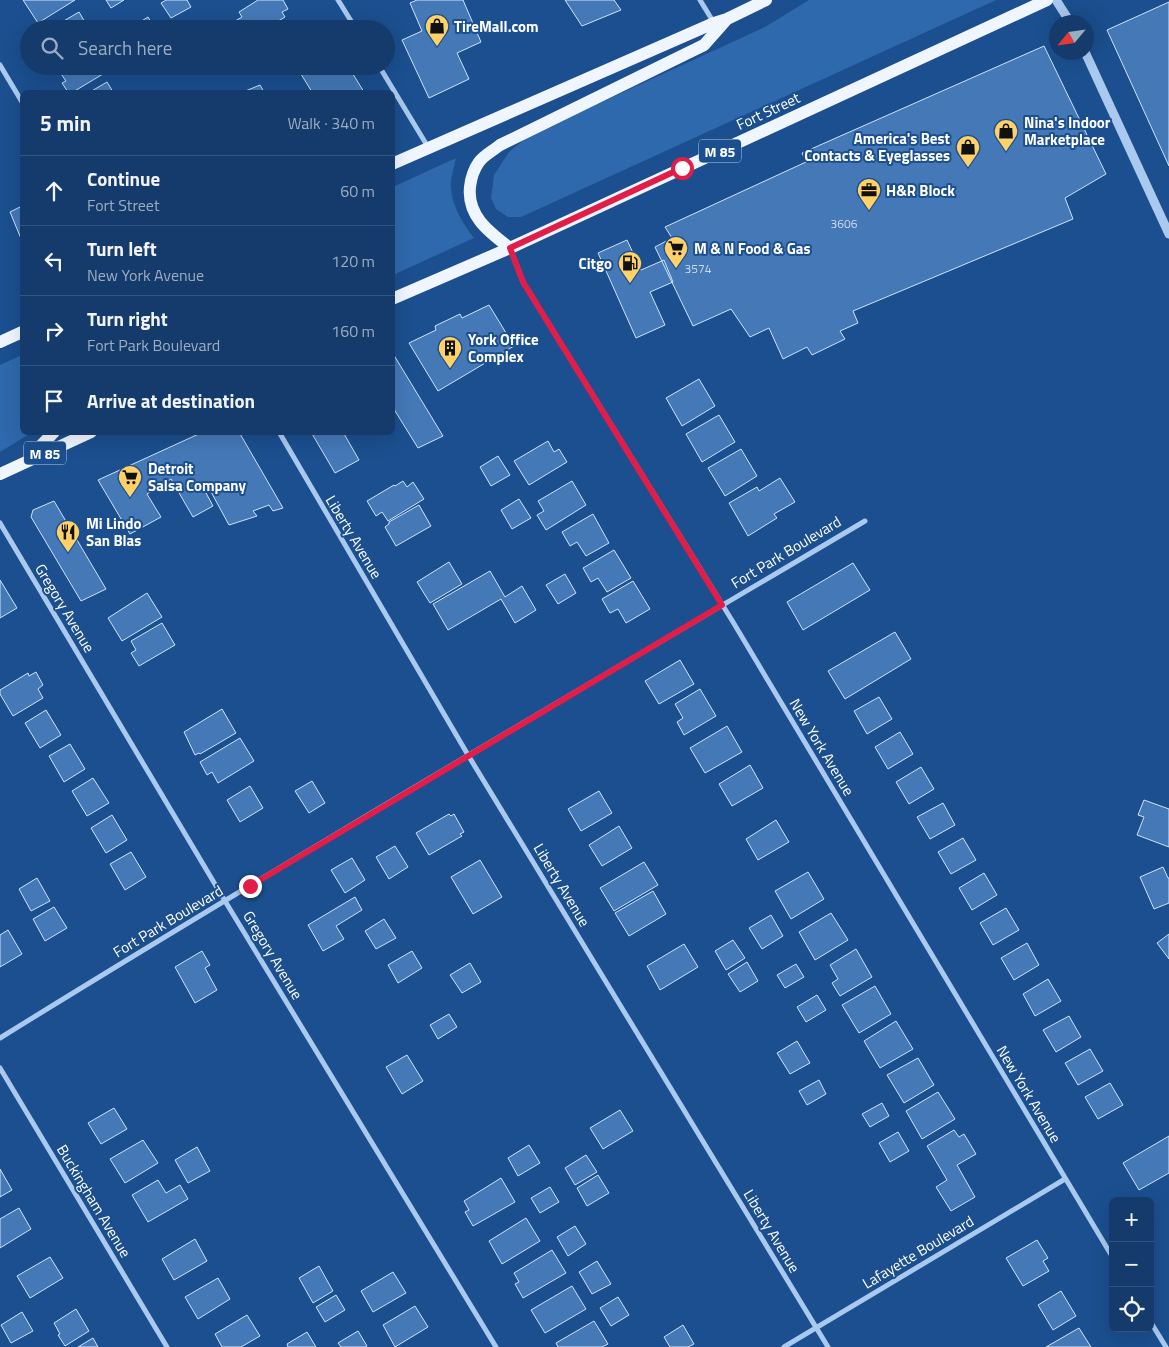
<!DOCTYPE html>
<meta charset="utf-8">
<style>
body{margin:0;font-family:"Titillium Web",sans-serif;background:#1d4271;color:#f1f3f6}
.controls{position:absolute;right:15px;bottom:15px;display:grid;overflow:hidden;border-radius:8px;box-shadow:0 5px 20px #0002}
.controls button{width:45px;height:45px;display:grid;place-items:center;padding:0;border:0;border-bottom:1px solid #33557e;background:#143b6b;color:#f1f3f6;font:25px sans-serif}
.compass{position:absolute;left:1049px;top:15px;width:45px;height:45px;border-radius:50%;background:#143b6b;box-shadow:0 5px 20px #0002;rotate:241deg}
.stop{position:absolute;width:15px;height:15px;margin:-11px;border:4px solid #e11d48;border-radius:50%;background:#fff}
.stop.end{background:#e11d48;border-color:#fff;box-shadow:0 1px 5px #0008}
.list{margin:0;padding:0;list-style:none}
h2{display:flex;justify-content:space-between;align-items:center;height:65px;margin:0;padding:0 20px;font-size:21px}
h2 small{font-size:16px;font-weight:400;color:#9dadc1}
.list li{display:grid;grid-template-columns:32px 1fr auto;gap:15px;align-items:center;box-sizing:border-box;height:70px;padding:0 20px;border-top:1px solid #33557e}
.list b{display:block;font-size:19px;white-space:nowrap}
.list p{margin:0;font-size:16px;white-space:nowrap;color:#9dadc1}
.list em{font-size:16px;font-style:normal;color:#9dadc1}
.icon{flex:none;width:28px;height:28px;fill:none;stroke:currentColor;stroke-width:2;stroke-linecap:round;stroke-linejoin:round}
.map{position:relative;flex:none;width:1169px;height:1347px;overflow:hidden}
.search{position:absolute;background:#143b6b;box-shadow:0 5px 20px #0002;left:20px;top:20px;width:375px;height:55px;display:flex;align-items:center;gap:12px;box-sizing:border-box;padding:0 18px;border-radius:28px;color:#9dadc1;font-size:19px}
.panel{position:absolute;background:#143b6b;box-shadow:0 5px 20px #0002;left:20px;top:90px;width:375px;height:345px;border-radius:8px}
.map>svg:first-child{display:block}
.green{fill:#2e69ad}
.building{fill:#4478b7;stroke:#cfe3fa}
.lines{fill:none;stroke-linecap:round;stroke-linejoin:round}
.minor{stroke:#a9c9ee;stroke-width:5}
.tertiary{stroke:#a9c9ee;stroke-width:9}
.primary{stroke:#f0f6ff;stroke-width:12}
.route{stroke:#e11d48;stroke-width:6}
.labels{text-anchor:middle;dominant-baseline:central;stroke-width:4;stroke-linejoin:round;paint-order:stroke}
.number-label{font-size:12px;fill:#d0dded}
.shield{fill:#1b4f8f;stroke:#bbcadd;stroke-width:1}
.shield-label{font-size:14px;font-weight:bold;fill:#fff}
.poi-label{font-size:15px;font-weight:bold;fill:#fff;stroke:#1b4f8f;text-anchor:start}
.street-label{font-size:15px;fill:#fff;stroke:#1b4f8f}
</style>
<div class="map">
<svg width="1169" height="1347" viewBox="0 0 1169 1347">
<rect width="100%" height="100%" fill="#1b4f8f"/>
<path class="green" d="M809 0H996L521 217H508L496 209 491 198 494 175 509 152 530 135 765 27Z
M456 158C454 168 450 179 451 189 453 208 463 224 474 238L393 275V187Z
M22 355V432L31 433 0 452V365Z"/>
<path class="building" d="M23 0H75L38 23Z
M106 0H124L111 8Z
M166 0H187L191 7 171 18 161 3Z
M258 0H283L288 9 282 12 285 17 265 29H234L230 24 242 17 239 12Z
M417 0H463L481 42 457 53 469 79 429 98 402 40 422 31 410 3Z
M565 0H614L621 10 582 26Z
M1169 2V166L1107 30Z
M79 12 89 29H50Z
M148 17 155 29H129Z
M1044 46 1106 174 1065 198 1073 219 853 311 858 323 840 331 845 339 812 355 807 347 783 359 769 328 750 337 731 309 693 326 655 247 672 238 665 227 806 162 802 153Z
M60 66H112L113 68 73 92H68L62 83 66 81 57 68Z
M296 66H348L364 92H312Z
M107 82 113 92H90Z
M260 85 264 92H243Z
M22 206V241L10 212Z
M627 240 641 270 664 260 673 282 650 292 665 325 636 338 598 253Z
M489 305 514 346 438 391 409 343 436 330 435 326 460 314 462 318Z
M392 352 443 436 418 448 392 406Z
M699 379 715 406 682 426 666 398Z
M719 415 735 442 702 462 686 434Z
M203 432H239L283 508 273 511 269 505 253 511 257 516 229 525 210 490 206 493 213 506 193 517 171 479 147 494 161 517 130 534 98 480Z
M311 432H343L359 460 335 473Z
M548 441 554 452 559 449 567 462 529 485 514 461Z
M741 449 757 476 725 496 708 468Z
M498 456 510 475 491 486 480 467Z
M780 478 795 502 774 514 777 518 748 536 729 503 757 487 759 491Z
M403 481 407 487 413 482 424 499 388 521 382 512 376 516 367 501 394 485 395 486Z
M572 481 586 505 546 530 537 515 544 511 538 501Z
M519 499 531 518 512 529 501 510Z
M54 501 106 589 81 601 31 517 33 510Z
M419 505 431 526 396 546 385 527 389 524V522Z
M593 514 609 543 586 556 577 542 570 546 562 532Z
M614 550 631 578 607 592 598 578 591 582 583 568Z
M449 562 462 584 430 603 417 582Z
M853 563 870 590 803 630 787 602Z
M490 571 505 597 522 586 536 610 515 623 501 599 448 630 433 604Z
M565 574 576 593 558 604 546 585Z
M0 580 17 608 0 618Z
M633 581 650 609 626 623 618 609 610 613 602 599Z
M147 593 162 617 122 641 108 618Z
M162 623 175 645 139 666 131 653 136 650 131 641Z
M895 632 911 659 845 699 828 671Z
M680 660 694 684 659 704 645 681Z
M36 672 43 685 38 689 43 698 13 716 0 694V690L28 673 29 676Z
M700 689 716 716 684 735 677 722 683 718 675 704Z
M879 697 892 719 867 734 854 711Z
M222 709 236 733 200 754 199 753 195 755 184 732Z
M46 710 61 735 40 748 25 723Z
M727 726 742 752 705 773 690 748Z
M900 732 913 754 888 769 875 747Z
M240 738 254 761 218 783 212 772 207 775 200 762Z
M70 744 85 769 64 782 49 756Z
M750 765 763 788 732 806 719 784Z
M921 767 934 789 909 804 896 782Z
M93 778 109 803 87 816 72 791Z
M312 781 325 803 309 813 295 791Z
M250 786 263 808 240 822 227 800Z
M599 791 612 813 581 831 568 809Z
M1144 800 1169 809V847L1137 835 1144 817 1138 815Z
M943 803 955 825 930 839 917 817Z
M449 814 451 816 454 814 464 832 460 834 462 836 429 855 416 833Z
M112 815 127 840 106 853 91 828Z
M776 820 789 842 758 860 746 839Z
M619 826 632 848 602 866 589 845Z
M963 838 976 860 951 874 938 852Z
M395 846 408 867 389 879 376 857Z
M131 852 146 877 125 890 110 864Z
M352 858 365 880 345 893 331 870Z
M480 860 502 897 473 914 451 877Z
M644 862 658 885 614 911 600 888Z
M1163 867 1168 878H1169V903L1154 909 1140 877Z
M808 872 824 899 791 919 775 891Z
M984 873 997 895 972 910 959 888Z
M37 878 50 901 31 911 19 889Z
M653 891 666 914 629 936 615 913Z
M355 897 362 910 336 926 344 939 323 951 308 925Z
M54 907 67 928 45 941 33 919Z
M1006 908 1019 930 993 945 980 923Z
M831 913 848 940 815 960 799 932Z
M771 915 783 936 762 949 749 928Z
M384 919 396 938 376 949 365 931Z
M8 930 22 954 0 967V935Z
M1169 934V959L1157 943Z
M733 940 745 958 726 970 715 951Z
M1027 943 1039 965 1014 980 1001 958Z
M684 944 698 967 660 990 647 966Z
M856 949 872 977 840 996 832 983 838 979 830 965Z
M202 951 210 965 205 968 217 990 195 1003 175 967Z
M412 951 422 968 398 983 388 965Z
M747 962 758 981 740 992 728 974Z
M470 963 481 982 462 993 450 975Z
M796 964 804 977 785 988 777 975Z
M1048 979 1061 1001 1035 1016 1023 994Z
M875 986 891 1014 859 1033 842 1005Z
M817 995 826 1010 806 1022 797 1007Z
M449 1014 457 1027 438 1039 430 1025Z
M1069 1016 1081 1037 1056 1052 1043 1030Z
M896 1021 913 1049 880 1068 864 1041Z
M797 1041 810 1063 790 1074 777 1053Z
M1090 1049 1103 1071 1078 1085 1065 1063Z
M407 1055 423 1081 402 1094 386 1067Z
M918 1058 934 1085 904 1103 887 1075Z
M819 1080 826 1094 807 1105 799 1091Z
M1110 1083 1123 1105 1098 1119 1085 1097Z
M938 1092 955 1119 922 1139 906 1111Z
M882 1103 889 1116 870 1127 862 1114Z
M114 1108 127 1129 101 1144 88 1123Z
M620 1110 633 1131 603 1149 590 1128Z
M954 1130 959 1137 964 1134 976 1154 957 1165 975 1197 951 1211 936 1187 947 1180 927 1146Z
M898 1132 909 1151 890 1162 879 1143Z
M1169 1136V1173L1139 1190 1123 1163Z
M143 1140 158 1163 125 1183 110 1159Z
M529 1145 540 1163 518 1176 508 1158Z
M197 1147 210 1171 188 1183 175 1160Z
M586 1155 597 1172 575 1185 565 1168Z
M0 1169 12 1190 0 1197Z
M598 1175 609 1193 587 1206 577 1188Z
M501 1178 515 1202 473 1226 465 1212 469 1210 464 1201Z
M158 1180 166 1193 180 1185 188 1199 148 1222 132 1195Z
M550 1187 559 1202 540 1213 531 1198Z
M19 1208 31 1229 0 1248V1219Z
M526 1218 540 1241 502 1264 489 1241Z
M575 1226 586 1244 568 1256 557 1237Z
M195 1239 207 1261 174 1280 162 1259Z
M1037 1240 1048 1258 1043 1261 1049 1271 1023 1286 1006 1258Z
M552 1250 566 1273 523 1298 515 1284 519 1282 514 1273Z
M50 1257 63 1278 30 1298 17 1276Z
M597 1261 611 1284 592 1294 579 1272Z
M319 1266 333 1291 313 1303 299 1278Z
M393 1272 406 1293 373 1312 361 1291Z
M218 1278 230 1299 198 1319 185 1297Z
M572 1286 586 1309 545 1333 531 1310Z
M1061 1291 1076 1316 1053 1330 1038 1305Z
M336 1295 345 1310 325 1322 316 1307Z
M618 1297 629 1315 611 1326 600 1308Z
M415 1306 428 1327 395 1347 383 1325Z
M76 1309 89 1331 65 1346 58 1335 60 1334 54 1323Z
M22 1312 33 1331 11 1343 1 1325Z
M247 1315 260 1336 241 1347H222L215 1334Z
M594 1321 608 1344 602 1347H558L556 1343Z
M683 1325 694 1344 688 1347H670L664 1337Z
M1079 1328 1091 1347H1046Z
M358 1331 367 1346 365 1347H341L338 1343Z
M307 1332 316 1347H288L287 1344Z
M93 1338 98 1347H78Z"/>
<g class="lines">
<path class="minor" d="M338 0 356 29
M700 0 714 23
M0 65 22 102
M379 66 428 147
M510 248 523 282 733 622 1113 1258
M279 432 468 755 828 1347
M0 523 225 901 496 1347
M0 1038C286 861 576 692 865 521
M0 1068 167 1347
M1150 1321 1166 1347
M784 1347 1065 1179"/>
<path class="tertiary" d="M1056 0 1070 22
M1085 52 1169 234"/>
<path class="primary" d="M392 164 714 23 727 19 766 0
M510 248C489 232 467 216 470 187 471 178 474 169 479 162 484 155 494 150 500 145L704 45 727 19
M392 299 510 248 1047 0
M0 342 22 332
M30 457 54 432
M0 474 91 432"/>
</g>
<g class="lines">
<path class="route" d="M250 886 722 605 523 282 510 248 682 168"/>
</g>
<defs>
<g id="shop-pin" transform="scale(1.25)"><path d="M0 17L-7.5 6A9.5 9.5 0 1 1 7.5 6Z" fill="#ffd166" stroke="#1b4f8f"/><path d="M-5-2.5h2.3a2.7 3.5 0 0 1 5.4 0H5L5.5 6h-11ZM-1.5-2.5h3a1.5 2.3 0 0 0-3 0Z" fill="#111"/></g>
<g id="office-pin" transform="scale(1.25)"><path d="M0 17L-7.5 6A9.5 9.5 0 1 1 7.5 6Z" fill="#ffd166" stroke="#1b4f8f"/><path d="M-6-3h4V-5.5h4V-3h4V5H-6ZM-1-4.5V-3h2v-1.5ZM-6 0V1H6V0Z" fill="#111"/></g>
<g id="supermarket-pin" transform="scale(1.25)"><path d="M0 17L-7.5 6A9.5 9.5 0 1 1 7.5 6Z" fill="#ffd166" stroke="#1b4f8f"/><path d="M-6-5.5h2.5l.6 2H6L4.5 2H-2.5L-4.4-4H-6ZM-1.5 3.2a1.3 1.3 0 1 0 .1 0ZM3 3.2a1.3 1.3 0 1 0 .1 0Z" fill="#111"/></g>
<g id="fuel-pin" transform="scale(1.25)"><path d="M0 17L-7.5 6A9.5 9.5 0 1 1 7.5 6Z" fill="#ffd166" stroke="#1b4f8f"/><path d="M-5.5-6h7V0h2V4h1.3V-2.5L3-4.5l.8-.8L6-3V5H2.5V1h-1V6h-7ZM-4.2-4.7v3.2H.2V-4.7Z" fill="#111"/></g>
<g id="building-pin" transform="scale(1.25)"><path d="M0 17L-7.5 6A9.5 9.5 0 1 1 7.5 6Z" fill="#ffd166" stroke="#1b4f8f"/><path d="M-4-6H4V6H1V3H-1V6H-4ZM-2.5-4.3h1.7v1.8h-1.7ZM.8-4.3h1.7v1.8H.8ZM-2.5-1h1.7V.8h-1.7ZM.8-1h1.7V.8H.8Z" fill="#111"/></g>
<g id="restaurant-pin" transform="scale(1.25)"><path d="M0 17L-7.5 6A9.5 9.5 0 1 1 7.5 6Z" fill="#ffd166" stroke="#1b4f8f"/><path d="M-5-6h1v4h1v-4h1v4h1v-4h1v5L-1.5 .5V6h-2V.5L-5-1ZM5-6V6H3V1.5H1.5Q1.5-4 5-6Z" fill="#111"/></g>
</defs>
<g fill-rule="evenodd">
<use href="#shop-pin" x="437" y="26"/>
<use href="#shop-pin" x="1006" y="131"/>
<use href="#shop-pin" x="968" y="147"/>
<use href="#office-pin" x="869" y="190"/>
<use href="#supermarket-pin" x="676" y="248"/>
<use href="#fuel-pin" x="630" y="263"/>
<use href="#building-pin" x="450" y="348"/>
<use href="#supermarket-pin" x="130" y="477"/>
<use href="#restaurant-pin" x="68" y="532"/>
</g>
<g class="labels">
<g class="number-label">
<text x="844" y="223">3606</text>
<text x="698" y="268">3574</text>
</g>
<g class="shield">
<rect x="699" y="139.5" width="42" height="23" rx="4"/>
<rect x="24" y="441.5" width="42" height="23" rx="4"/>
</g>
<g class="shield-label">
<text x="720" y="151">M 85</text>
<text x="45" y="453">M 85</text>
</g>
<g class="poi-label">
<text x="454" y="26">TireMall.com</text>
<text x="1024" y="122">Nina's Indoor<tspan x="1024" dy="17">Marketplace</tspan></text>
<text x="950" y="138" text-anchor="end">America's Best<tspan x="950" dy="17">Contacts &amp; Eyeglasses</tspan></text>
<text x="886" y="190">H&amp;R Block</text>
<text x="694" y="248">M &amp; N Food &amp; Gas</text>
<text x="612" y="263" text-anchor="end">Citgo</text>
<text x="468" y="339">York Office<tspan x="468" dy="17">Complex</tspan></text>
<text x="148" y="468">Detroit<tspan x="148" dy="17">Salsa Company</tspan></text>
<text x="86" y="523">Mi Lindo<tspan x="86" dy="17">San Blas</tspan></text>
</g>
<g class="street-label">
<text transform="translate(768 111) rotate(-25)">Fort Street</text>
<text transform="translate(354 537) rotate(59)">Liberty Avenue</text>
<text transform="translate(786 552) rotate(-31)">Fort Park Boulevard</text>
<text transform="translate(65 608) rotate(59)">Gregory Avenue</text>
<text transform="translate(822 747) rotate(59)">New York Avenue</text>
<text transform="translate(562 885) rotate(59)">Liberty Avenue</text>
<text transform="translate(168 921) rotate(-31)">Fort Park Boulevard</text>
<text transform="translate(273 955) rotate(59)">Gregory Avenue</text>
<text transform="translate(1029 1094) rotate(59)">New York Avenue</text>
<text transform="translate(94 1201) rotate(59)">Buckingham Avenue</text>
<text transform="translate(772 1231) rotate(59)">Liberty Avenue</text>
<text transform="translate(918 1252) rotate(-31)">Lafayette Boulevard</text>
</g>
</g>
</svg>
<div class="controls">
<button>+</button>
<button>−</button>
<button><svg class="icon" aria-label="locate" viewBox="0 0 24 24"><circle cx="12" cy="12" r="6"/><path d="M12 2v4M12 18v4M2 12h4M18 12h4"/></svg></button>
</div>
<svg class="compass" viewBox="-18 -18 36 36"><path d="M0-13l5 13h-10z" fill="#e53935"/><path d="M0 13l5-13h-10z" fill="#9dadc1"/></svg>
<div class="stop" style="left:682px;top:168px"></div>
<div class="stop end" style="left:250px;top:886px"></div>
<div class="search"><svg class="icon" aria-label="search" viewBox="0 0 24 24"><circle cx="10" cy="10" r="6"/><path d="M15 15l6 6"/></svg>Search here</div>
<section class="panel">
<h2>5 min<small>Walk · 340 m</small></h2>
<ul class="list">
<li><svg class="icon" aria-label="ahead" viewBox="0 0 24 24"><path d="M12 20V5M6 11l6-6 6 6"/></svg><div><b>Continue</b><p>Fort Street</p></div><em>60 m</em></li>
<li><svg class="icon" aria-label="left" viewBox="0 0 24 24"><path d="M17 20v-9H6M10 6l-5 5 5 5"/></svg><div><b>Turn left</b><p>New York Avenue</p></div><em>120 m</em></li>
<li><svg class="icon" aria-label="right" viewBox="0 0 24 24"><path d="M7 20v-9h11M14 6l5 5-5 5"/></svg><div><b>Turn right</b><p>Fort Park Boulevard</p></div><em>160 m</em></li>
<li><svg class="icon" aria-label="arrive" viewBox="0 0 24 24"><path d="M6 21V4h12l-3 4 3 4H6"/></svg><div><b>Arrive at destination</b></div></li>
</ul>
</section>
</div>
